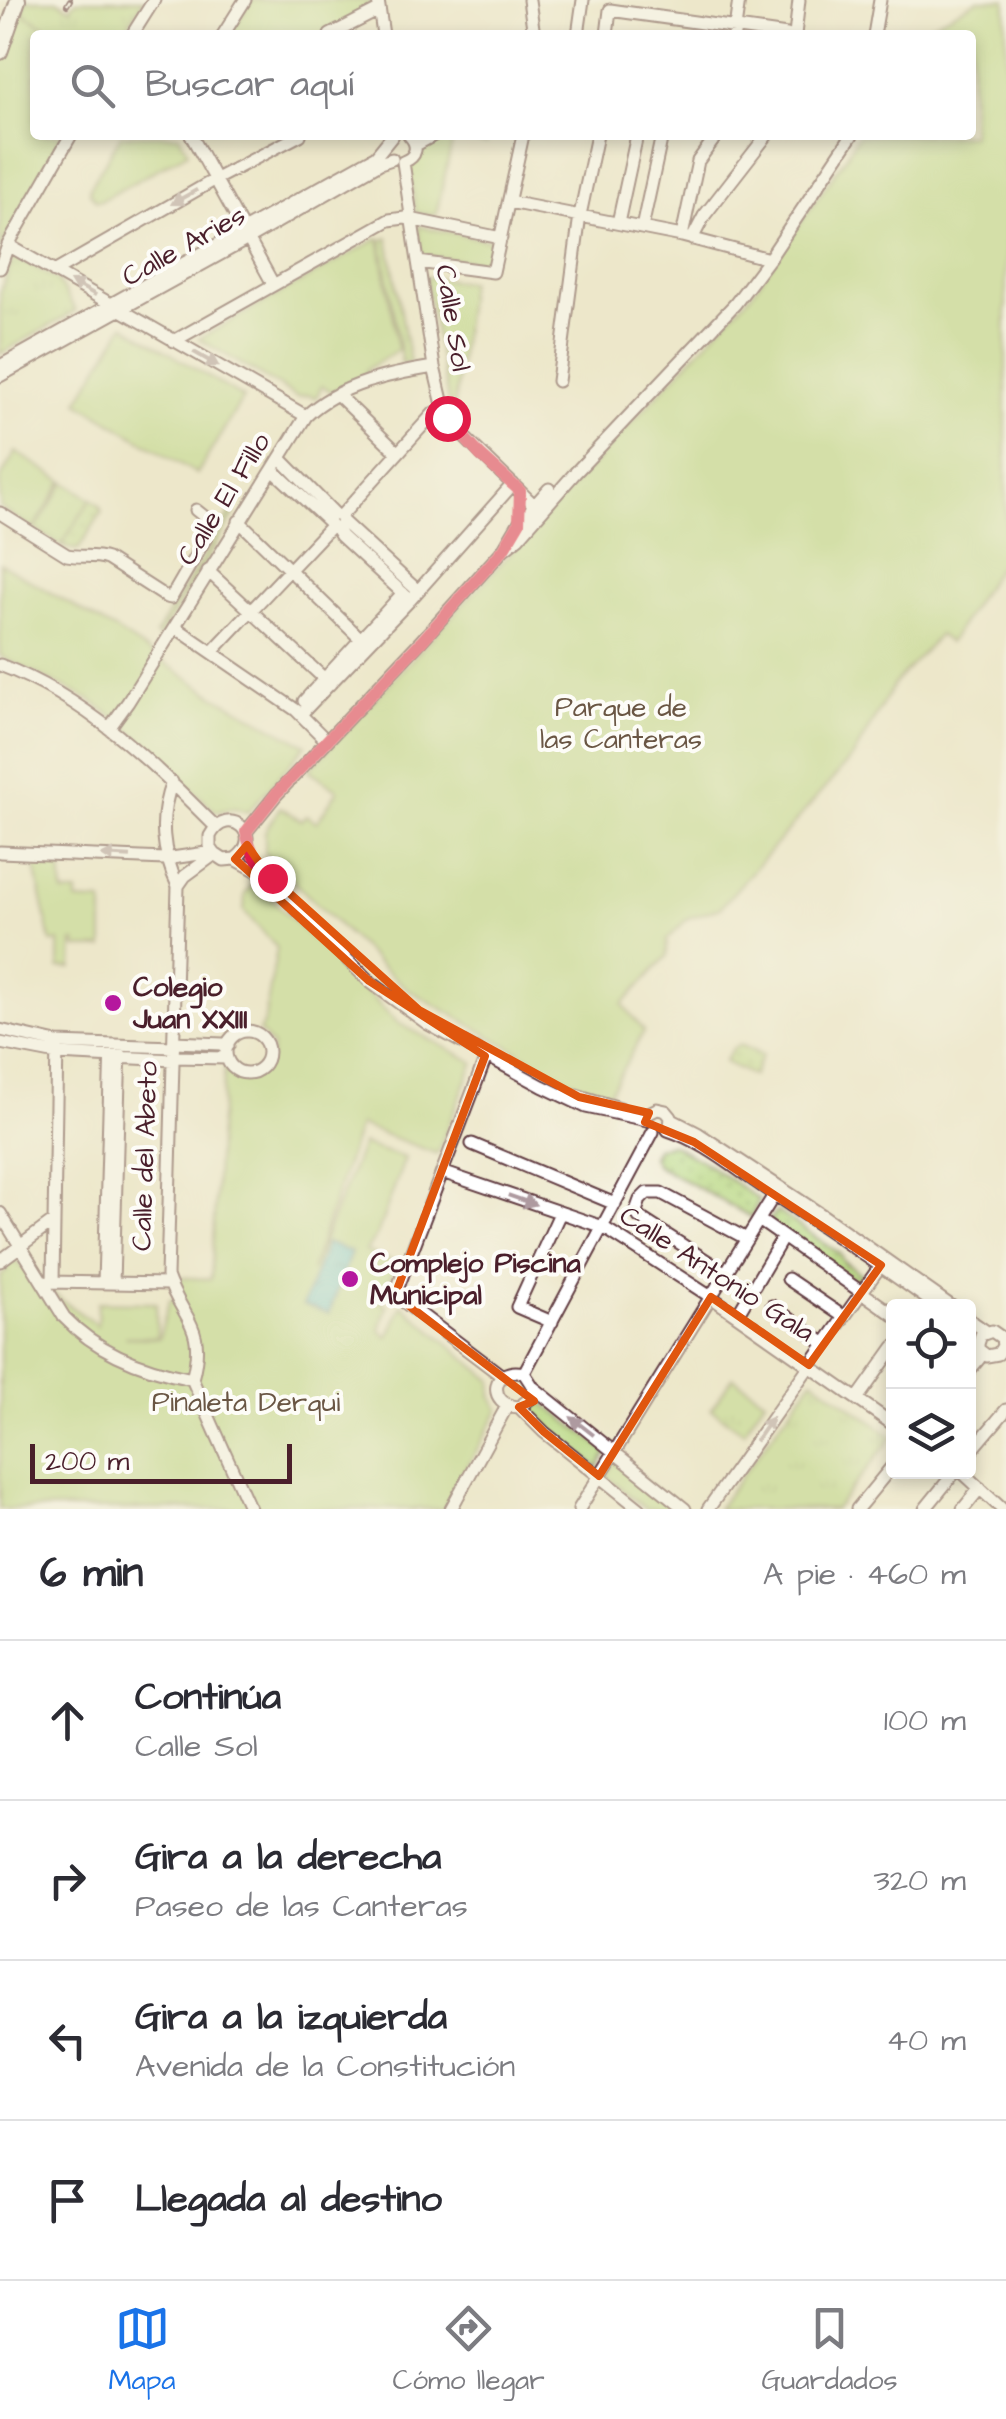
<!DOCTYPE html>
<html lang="es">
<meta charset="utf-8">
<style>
body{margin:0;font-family:"Architects Daughter",sans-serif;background:#f7f7f7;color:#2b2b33}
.controls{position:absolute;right:30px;bottom:30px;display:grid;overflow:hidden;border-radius:10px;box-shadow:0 5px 15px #0003}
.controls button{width:90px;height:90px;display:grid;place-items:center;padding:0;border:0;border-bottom:2px solid #e1e1e2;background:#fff;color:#2b2b33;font:50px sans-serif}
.scale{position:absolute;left:30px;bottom:25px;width:262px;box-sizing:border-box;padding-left:10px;border:5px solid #4a1f2b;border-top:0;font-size:28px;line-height:35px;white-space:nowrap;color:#4a1f2b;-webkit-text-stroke:8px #fdfcf7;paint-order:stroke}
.stop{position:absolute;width:30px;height:30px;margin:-22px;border:8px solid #e11d48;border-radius:50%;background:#fff}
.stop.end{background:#e11d48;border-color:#fff;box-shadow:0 2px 10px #0008}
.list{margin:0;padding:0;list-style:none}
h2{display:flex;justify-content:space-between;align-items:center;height:130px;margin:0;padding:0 40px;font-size:42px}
h2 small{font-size:32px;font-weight:400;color:#7c7c81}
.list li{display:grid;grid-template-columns:65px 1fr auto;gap:30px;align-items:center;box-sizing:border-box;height:160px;padding:0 40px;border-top:2px solid #e1e1e2}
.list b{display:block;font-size:38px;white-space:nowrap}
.list p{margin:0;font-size:32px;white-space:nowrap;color:#7c7c81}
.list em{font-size:32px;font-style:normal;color:#7c7c81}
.icon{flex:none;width:55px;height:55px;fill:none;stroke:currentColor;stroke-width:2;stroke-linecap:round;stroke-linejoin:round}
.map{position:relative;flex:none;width:1006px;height:1509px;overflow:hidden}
.search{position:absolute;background:#fff;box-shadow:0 5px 15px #0003;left:30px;right:30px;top:30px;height:110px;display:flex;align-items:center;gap:25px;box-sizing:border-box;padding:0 35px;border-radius:10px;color:#7c7c81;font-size:38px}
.sheet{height:770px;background:#fff}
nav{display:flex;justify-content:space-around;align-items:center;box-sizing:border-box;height:140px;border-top:2px solid #e1e1e2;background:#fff;font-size:28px;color:#7c7c81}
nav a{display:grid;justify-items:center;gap:5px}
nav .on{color:#1a73e8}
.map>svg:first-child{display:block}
.grass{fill:url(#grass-tufts);stroke:#807a54;stroke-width:2.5}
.park{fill:#b6d67e;stroke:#807a54;stroke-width:2.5}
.garden{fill:url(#garden-dots);stroke:#807a54;stroke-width:2.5}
.water{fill:url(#water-ripples);stroke:#4e6e7b;stroke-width:2.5}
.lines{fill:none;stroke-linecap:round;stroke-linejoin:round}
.minor-casing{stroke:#623d43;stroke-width:15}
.major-casing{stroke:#623d43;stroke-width:18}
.minor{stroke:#fff;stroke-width:11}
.major{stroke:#fff;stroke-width:14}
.rail-casing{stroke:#4a1f2b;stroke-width:6}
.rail{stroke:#fdfcf7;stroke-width:2.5;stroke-dasharray:8;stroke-linecap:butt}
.oneway{fill:#ae9aa0}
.route{stroke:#e11d48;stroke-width:12}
.marked{fill:none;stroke:#e0560e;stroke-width:8;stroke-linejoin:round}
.poi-dot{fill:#b5179e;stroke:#fdfcf7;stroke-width:4}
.labels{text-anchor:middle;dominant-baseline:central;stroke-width:8;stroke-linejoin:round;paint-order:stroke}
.street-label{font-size:28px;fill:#4a1f2b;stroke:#fdfcf7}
.park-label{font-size:28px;fill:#6a5644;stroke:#fdfcf7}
.poi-label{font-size:28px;font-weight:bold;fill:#4a1f2b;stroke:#fdfcf7;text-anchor:start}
</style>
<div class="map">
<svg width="1006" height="1509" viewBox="0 0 1006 1509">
<defs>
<pattern id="grass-tufts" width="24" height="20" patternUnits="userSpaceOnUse" patternTransform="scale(2.5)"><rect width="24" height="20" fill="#b6d67e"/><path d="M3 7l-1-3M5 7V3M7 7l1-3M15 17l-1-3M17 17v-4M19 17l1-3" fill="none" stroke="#9eb76d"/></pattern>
<pattern id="garden-dots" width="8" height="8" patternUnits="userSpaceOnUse" patternTransform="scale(2.5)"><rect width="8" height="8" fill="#b6d67e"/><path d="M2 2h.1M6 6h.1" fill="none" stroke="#9eb76d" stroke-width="1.8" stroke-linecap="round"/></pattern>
<pattern id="water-ripples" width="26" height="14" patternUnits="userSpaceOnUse" patternTransform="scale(2.5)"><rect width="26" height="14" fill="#51becb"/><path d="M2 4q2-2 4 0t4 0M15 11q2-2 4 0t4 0" fill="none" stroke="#459aa5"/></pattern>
</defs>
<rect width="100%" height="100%" fill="#fdfcf7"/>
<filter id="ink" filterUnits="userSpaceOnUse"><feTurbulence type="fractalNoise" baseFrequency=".01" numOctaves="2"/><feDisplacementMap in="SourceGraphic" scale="20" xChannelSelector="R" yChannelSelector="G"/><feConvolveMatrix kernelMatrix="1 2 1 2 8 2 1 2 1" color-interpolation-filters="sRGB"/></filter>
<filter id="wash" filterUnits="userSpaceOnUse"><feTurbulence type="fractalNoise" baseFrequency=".0048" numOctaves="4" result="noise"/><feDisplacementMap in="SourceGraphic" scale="40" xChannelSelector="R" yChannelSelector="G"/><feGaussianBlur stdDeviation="2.25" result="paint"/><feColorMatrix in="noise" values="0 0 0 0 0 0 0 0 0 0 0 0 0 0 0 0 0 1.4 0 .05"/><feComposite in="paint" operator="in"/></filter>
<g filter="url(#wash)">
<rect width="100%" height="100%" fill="#ede7ca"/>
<path class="grass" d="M26 0H57L70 8 76 0H144L122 35H59L22 12Z
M388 238 410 362 402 364 381 240Z
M14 255 57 280 76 311 0 354V293Z
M733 1377 765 1399 744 1432 711 1409Z
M813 1379 893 1437 835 1509H717Z"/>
<path class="park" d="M251 0H369L370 9 322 35H229Z
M978 0H1006V560L996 570 949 643 939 635 894 684 854 755 720 908 688 918 667 940V956L623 1004 644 1031 609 1093 583 1086 547 1068 409 990 382 967 265 854V831L280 807 301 820 306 815 317 822 338 790 309 770 752 293 845 158 858 135H971V35H910Z
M19 11 59 35H35V135H62L0 249V63Z
M121 135H179L188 152 102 200 96 201 90 193V187Z
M442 135H488L486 144 453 139 436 215 416 213 409 170 420 149Z
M418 226 494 241 487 263 422 256Z
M379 238 398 350 366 370 372 375 332 392 322 386 316 398 309 395 297 397 199 339Z
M425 277 469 282 454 408 449 406Z
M124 325 243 398 197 474 78 402Z
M16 452 63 481 34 529 0 508V479Z
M65 482 91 499 61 546 35 529Z
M0 563 123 635 215 696 306 745 248 812 234 808 216 812 128 728 90 700 0 656Z
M34 862H61L63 893H77V901L103 902V948H76V942H73L72 968H59V942H51Z
M254 882 398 1023 474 1062 437 1154 359 1125 311 1271 362 1144 405 1158 377 1235 366 1251 396 1263 381 1303 387 1305 380 1330 388 1337 402 1305 493 1381 492 1396 499 1410 444 1509H0V1276L7 1271 3 1266 14 1260 63 1301 97 1325 98 1302 156 1303 157 1337H124L159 1338 169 1301 181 1297 172 1277 211 1279 218 1139 225 1067 240 1075 253 1078C264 1068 271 1062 272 1047L259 1031 264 1023 277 948 244 911 245 894Z
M538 1399 608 1452 598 1468 529 1411Z
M616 1457 678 1509H645L606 1476Z"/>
<path class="garden" d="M91 499 99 505 102 512 78 550 61 546Z
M231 512 235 514 159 638 155 635Z
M740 1045 762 1055 753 1076 724 1062 732 1049Z
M671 1144 709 1165 759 1200 751 1217 657 1165 652 1157 656 1148Z
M777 1211 839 1253 843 1261 862 1275 856 1282 768 1223Z"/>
<path class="water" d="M326 1243 351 1252 329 1314 303 1305Z"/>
</g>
<g filter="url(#ink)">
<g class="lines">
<g class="minor-casing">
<path id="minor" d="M378 0 383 35
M529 0 534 35
M132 35 154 0
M223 35 245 0
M330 35 379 10
M578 35 583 0
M607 35 610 10 787 35
M734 35 739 0
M795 35 799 0
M874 35 880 0
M191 135 273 284
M416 145 434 135
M403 162 434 367 444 409 457 430 535 506
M403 162C417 157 419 145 409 135
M509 202 682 236 769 259
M618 223 637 135
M642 228 662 135
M682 236 698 161 717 135
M692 239 704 216 767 135
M8 245 306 416
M418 262 493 272 523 135
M0 268 8 245 71 135
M54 272 216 179 300 135
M174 341 389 220 405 218 501 238
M0 366 376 156 393 135
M0 376 248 239 380 163 392 159
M558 381 580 215 597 135
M337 394 397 452
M280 458 336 515
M273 470 329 522
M0 513 67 555C81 558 93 554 107 559L166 597 171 598 207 536 211 522 196 510
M340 517 434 413 444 409
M341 520 418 591
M239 521 367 645
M336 528 341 536 407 597
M503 550 518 538 575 473 735 304 769 259 852 135
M208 571 330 684
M175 627 296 710 327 741
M212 652 331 526
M0 665C87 698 151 762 215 826
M304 701 403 593
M301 714 410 600 513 484
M110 727 128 702 306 416C339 384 391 374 434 367
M172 782C158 819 162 852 178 886
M246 832 276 795 421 641 503 550 519 523 549 489
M0 852 165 859 213 852
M235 859C267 837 228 802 210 836V847L215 854 224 860 235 859 259 872 369 981 428 1024 542 1086 586 1107 647 1120
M0 1030 57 1043 173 1047
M226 1052a21 21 0 1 1 42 0a21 21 0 1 1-42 0Z
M174 1042 223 1044 228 1046
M0 1043 57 1054 173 1060
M173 1057 227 1058
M486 1057 395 1295 502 1376
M576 1095 620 1108
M649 1113 657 1109 666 1111 671 1117 670 1126
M672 1120 699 1134 822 1215 951 1306
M668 1130C702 1141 732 1166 762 1186 821 1226 880 1264 937 1306
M472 1144 615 1204
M442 1172 603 1227 711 1297 894 1425
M0 1213 64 1317C98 1353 144 1370 192 1379
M759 1220 894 1315
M0 1261 54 1221
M726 1273 639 1217 636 1211 640 1200 647 1193H661L747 1239
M788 1279 844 1317
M48 1282 170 1284
M53 1282 57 1043
M104 1283 111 1045
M113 1283 120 1046
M772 1306 824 1343
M737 1315 783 1237
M968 1319 987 1332
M552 1322 517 1307 560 1213
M979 1359 978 1344 981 1335 992 1331 1002 1338 1003 1346 998 1354 987 1356 979 1350
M968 1372 979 1359
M524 1373 653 1132
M192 1379C207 1324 182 1320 167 1276L178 886 185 876 215 854
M192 1379 250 1509
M533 1387 531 1398 519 1407C486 1406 491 1365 524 1373L533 1387 685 1509
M857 1399 894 1347
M519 1407 544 1432 640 1509
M968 1455 1006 1410
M962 1472 1002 1509
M451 1509 507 1406
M579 1509 771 1200 777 1196
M708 1509 881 1265
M857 1509 894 1464
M925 1509 955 1472
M963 1509 980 1488"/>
</g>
<g class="major-casing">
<path id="major" d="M0 52 18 0"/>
</g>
<use href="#minor" class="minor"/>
<use href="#major" class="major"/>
<g class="rail-casing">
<path id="rail" d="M67 5 70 0"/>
</g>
<use href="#rail" class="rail"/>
</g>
<defs><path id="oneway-solid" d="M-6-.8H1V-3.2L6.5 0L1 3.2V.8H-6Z" transform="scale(2.5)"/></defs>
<g class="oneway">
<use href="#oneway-solid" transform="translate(184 197) rotate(151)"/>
<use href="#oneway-solid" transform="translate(83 288) rotate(-151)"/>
<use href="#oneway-solid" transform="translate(206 359) rotate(30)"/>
<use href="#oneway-solid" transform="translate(116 856) rotate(-177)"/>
<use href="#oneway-solid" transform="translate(522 1200) rotate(19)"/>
<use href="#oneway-solid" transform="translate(686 1336) rotate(122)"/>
<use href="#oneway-solid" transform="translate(582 1426) rotate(-142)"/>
<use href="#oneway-solid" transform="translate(764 1429) rotate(-55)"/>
</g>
</g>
<g class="lines" filter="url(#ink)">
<path class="route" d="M272 878C258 865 250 850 246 832L276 794 421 642 503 550 519 523 520 491 480 455 447 418"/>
</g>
<path d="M0 0H1006V1509H0ZM247 845 266 872 419 1010 579 1097 649 1113 645 1122 694 1142 881 1265 809 1365 711 1297 599 1476 544 1432 519 1407 534 1401 395 1295 485 1056 369 981 235 859Z" fill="#ede7ca" fill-opacity=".55" fill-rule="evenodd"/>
<path class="marked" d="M247 845 266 872 419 1010 579 1097 649 1113 645 1122 694 1142 881 1265 809 1365 711 1297 599 1476 544 1432 519 1407 534 1401 395 1295 485 1056 369 981 235 859Z"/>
<g class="poi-dot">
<circle cx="113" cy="1003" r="10"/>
<circle cx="350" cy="1279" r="10"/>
</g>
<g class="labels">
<g class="street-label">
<text transform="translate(184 246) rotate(-29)">Calle Aries</text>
<text transform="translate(453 318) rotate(81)">Calle Sol</text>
<text transform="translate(224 499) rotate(-58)">Calle El Fillo</text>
<text transform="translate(145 1156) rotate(-88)">Calle del Abeto</text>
<text transform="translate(717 1274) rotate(33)">Calle Antonio Gala</text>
</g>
<g class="park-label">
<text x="621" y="707">Parque de<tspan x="621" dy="32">las Canteras</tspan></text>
<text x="246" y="1402">Pinaleta Derqui</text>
</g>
<g class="poi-label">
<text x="133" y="987">Colegio<tspan x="133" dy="32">Juan XXIII</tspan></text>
<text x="370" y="1263">Complejo Piscina<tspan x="370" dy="32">Municipal</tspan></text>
</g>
</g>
</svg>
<div class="controls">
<button><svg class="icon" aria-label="locate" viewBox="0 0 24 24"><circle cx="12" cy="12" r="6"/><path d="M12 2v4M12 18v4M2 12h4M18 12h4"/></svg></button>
<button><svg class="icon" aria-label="layers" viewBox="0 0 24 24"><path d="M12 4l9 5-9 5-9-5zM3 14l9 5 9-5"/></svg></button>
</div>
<div class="scale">200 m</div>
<div class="stop" style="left:447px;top:418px"></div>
<div class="stop end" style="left:272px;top:878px"></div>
<div class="search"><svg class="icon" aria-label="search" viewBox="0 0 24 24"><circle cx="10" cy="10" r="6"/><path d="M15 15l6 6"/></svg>Buscar aquí</div>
</div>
<section class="sheet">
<h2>6 min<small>A pie · 460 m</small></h2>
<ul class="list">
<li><svg class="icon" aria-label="ahead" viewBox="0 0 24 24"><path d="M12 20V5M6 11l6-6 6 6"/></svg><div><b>Continúa</b><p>Calle Sol</p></div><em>100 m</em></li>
<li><svg class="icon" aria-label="right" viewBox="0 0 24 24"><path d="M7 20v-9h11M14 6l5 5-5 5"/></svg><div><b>Gira a la derecha</b><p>Paseo de las Canteras</p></div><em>320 m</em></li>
<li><svg class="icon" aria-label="left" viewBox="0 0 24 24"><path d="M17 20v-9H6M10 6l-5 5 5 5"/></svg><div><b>Gira a la izquierda</b><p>Avenida de la Constitución</p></div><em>40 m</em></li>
<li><svg class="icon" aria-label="arrive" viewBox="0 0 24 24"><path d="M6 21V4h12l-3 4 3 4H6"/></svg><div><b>Llegada al destino</b></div></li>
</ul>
</section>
<nav>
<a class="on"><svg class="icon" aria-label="map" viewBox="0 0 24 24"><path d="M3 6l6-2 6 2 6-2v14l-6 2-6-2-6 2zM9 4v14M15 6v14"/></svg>Mapa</a>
<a><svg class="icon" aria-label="directions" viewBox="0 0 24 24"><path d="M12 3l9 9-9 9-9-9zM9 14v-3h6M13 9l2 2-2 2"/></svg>Cómo llegar</a>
<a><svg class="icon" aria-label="saved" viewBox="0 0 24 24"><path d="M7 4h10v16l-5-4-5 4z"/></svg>Guardados</a>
</nav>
